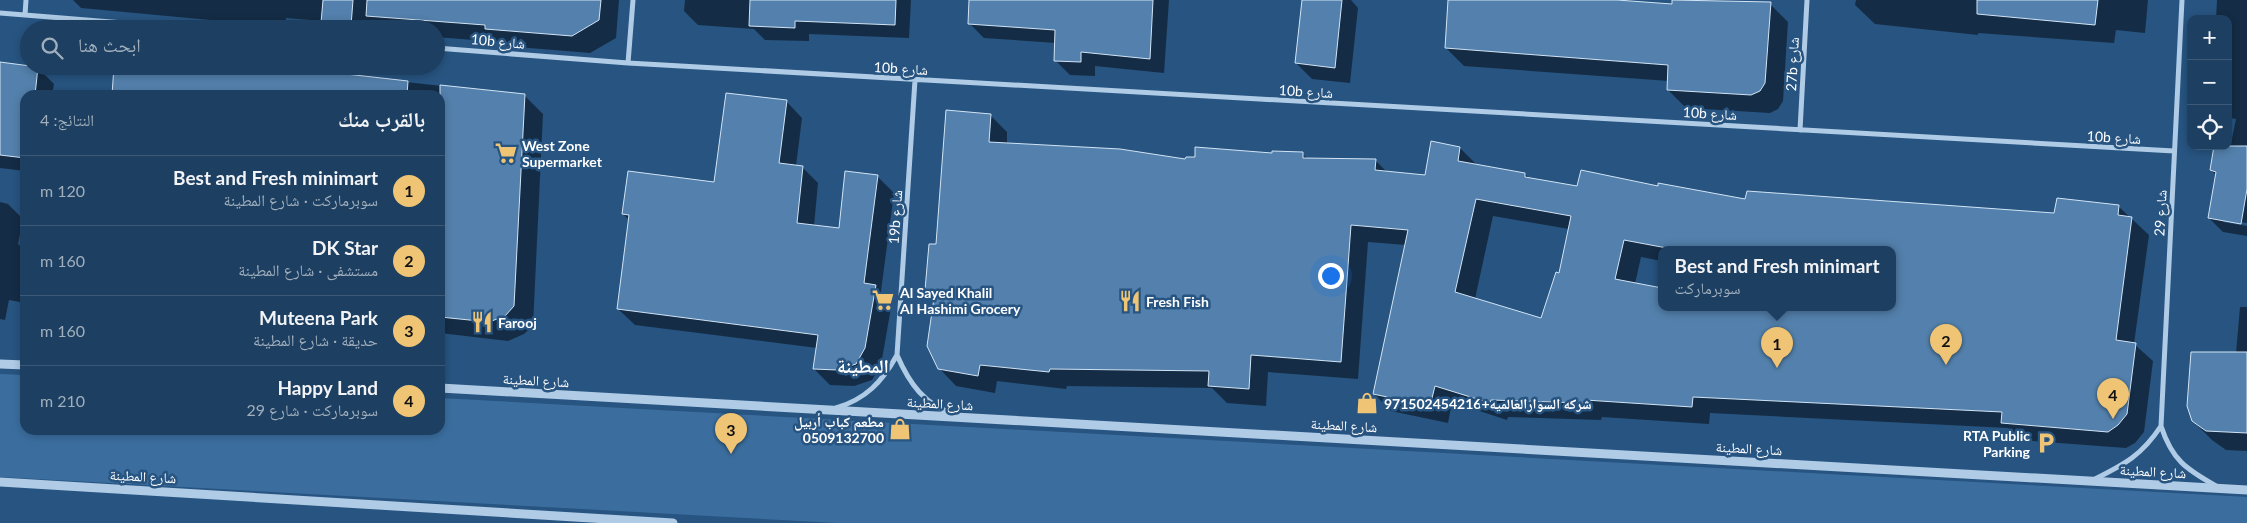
<!DOCTYPE html>
<html lang="ar">
<meta charset="utf-8">
<style>
body{margin:0;font-family:Lato,"Noto Naskh Arabic",sans-serif;background:#2a4a6a;color:#f1f3f6;direction:rtl}
.controls{position:absolute;right:15px;top:15px;display:grid;overflow:hidden;border-radius:10px;box-shadow:0 2px 8px #0003}
.controls button{width:45px;height:45px;display:grid;place-items:center;padding:0;border:0;border-bottom:1px solid #3b5876;background:#1d3f61;color:#f1f3f6;font:25px sans-serif}
.you{position:absolute;left:1330px;top:275px;width:18px;height:18px;margin:-12px;border:4px solid #fff;border-radius:50%;background:#1a73e8;box-shadow:0 0 0 8px #1a73e833}
.badge{display:grid;place-items:center;width:32px;height:32px;border-radius:50%;background:#efc474;color:#111;font-size:16px;font-weight:700}
.pin{position:absolute;translate:-50% -41px;filter:drop-shadow(0 1px 2px #0008)}
.pin::after{content:'';position:absolute;top:26px;width:18px;height:15px;background:inherit;clip-path:polygon(0 0,100% 0,50% 100%)}
.popup{position:absolute;left:1658px;top:246px;width:238px;height:65px;box-sizing:border-box;display:grid;place-content:center;border-radius:10px;background:#1d3f61;filter:drop-shadow(0 1px 4px #0005);font-size:16px;white-space:nowrap;color:#a0afbd}
.popup b{font-size:19px;color:#f1f3f6}
.popup::after{content:'';position:absolute;left:50%;top:100%;margin-left:-10px;border:10px solid transparent;border-top-color:#1d3f61}
.list{margin:0;padding:0;list-style:none}
h2{display:flex;justify-content:space-between;align-items:center;height:65px;margin:0;padding:0 20px;font-size:21px}
h2 small{font-size:16px;font-weight:400;color:#a0afbd}
.list li{display:grid;grid-template-columns:32px 1fr auto;gap:15px;align-items:center;box-sizing:border-box;height:70px;padding:0 20px;border-top:1px solid #3b5876}
.list b{display:block;font-size:19px;white-space:nowrap}
.list p{margin:0;font-size:16px;white-space:nowrap;color:#a0afbd}
.list em{font-size:16px;font-style:normal;color:#a0afbd}
.icon{flex:none;width:28px;height:28px;fill:none;stroke:currentColor;stroke-width:2;stroke-linecap:round;stroke-linejoin:round}
.map{position:relative;flex:none;width:2247px;height:523px;overflow:hidden;direction:ltr}
.search{position:absolute;background:#1d3f61;box-shadow:0 2px 8px #0003;left:20px;top:20px;width:425px;height:55px;display:flex;align-items:center;gap:12px;box-sizing:border-box;padding:0 18px;border-radius:28px;color:#a0afbd;font-size:19px}
.panel{position:absolute;background:#1d3f61;box-shadow:0 2px 8px #0003;left:20px;top:90px;width:425px;height:345px;border-radius:15px;direction:rtl}
.map>svg:first-child{display:block}
.green{fill:#3b6e9f}
.shadow{fill:#0007;fill-rule:evenodd}
.building{fill:#5380ac;stroke:#d2e4f5;fill-rule:evenodd}
.lines{fill:none;stroke-linecap:round;stroke-linejoin:round}
.minor{stroke:#afcbe6;stroke-width:5}
.tertiary{stroke:#afcbe6;stroke-width:9}
.labels{text-anchor:middle;dominant-baseline:central;stroke-width:5;stroke-linejoin:round;paint-order:stroke}
.street-label{font-size:14px;fill:#fff;stroke:#275481}
.poi-label{font-size:14px;font-weight:bold;fill:#fff;stroke:#275481;text-anchor:start}
.district-label{font-size:19px;font-weight:bold;fill:#fff;stroke:#275481}
</style>
<div class="map">
<svg width="2247" height="523" viewBox="0 0 2247 523">
<rect width="100%" height="100%" fill="#275481"/>
<path class="green" d="M0 374 25 375V430H440V398L2247 497V523H837L0 477Z"/>
<path class="shadow" d="M73 0H619L616 38 590 53 504 46 499 42 436 37V29H328L322 21 286 18 285 27 81 8Z
M685 0H911L909 38 809 34V41L765 40 754 29 698 25 684 11Z
M970 0H1169L1164 73 1095 66V76L1070 75 1055 60 1056 43 984 38 969 23Z
M1303 0H1351L1358 8 1350 83 1312 79 1296 63Z
M1450 0H1600L1673 5V0L1770 4 1788 22 1783 101 1778 109 1770 113 1686 108 1668 90 1669 81 1464 66 1446 48Z
M1856 0H2148L2145 33 2116 30 2114 43 1978 33V35L1875 24 1855 5Z
M2217 0H2247V223L2223 219V222L2247 226V236L2223 232 2209 218 2216 175 2211 170 2230 148 2236 119 2228 118V19H2216Z
M0 63 38 68 54 84 52 95H25V171L0 168Z
M261 66 524 95 543 114 533 326 524 334 508 341 440 333V95H262Z
M786 101 802 118 796 166 802 167 818 183 814 226 840 230 878 177 894 193 881 291 892 302 881 365 872 380 854 386 830 385 814 369 817 348 635 325 618 309 629 220 623 214 715 183Z
M990 115 1007 132V144L1186 160 1302 154 1308 159 1376 161 1388 173 1426 176 1460 148 1478 166 1525 174 1530 179 1578 188H1659L1746 200 2056 215 2118 206 2149 235 2134 344 2153 361 2144 432 2135 443 2126 448 2020 440 2008 428 1710 413 1709 424 1602 417 1601 420 1508 417 1507 420 1452 402 1448 423 1391 411 1374 394 1406 245 1368 242 1358 379 1268 372 1266 406 1227 403 1212 388 1067 386 1066 389 997 381 995 393 956 386 939 368 935 298 926 289 937 245ZM1493 216 1569 229 1560 274 1541 320 1475 299ZM1662 249H1892V307H1662V289L1635 284 1641 257 1662 261Z
M0 202 8 204 23 219 18 244 25 250V303L9 300 5 320 0 319Z
M2240 307H2247V451L2226 450 2212 440 2193 421 2236 353Z"/>
<path class="building" d="M323 0H353L351 26 321 23Z
M367 0H601L599 20 572 36 485 29V25L366 16Z
M750 0H896L895 25 795 21V28L749 26Z
M969 0H1153L1150 59 1081 52V62L1054 61 1055 30 968 24Z
M1302 0H1342L1335 68 1295 63Z
M1448 0H1617L1672 4V0L1771 2 1765 83 1760 91 1751 95 1667 90 1668 65 1445 48Z
M1977 0H2098L2095 25 1977 14Z
M0 62 38 67 35 95H25V158L0 155Z
M114 66H192L260 71V66H275L408 81 407 95H112Z
M440 85 525 94 514 306 505 316 489 322 440 317Z
M726 93 787 100 779 163 803 166 797 223 839 228 845 171 878 175 864 283 876 285 865 348 856 364 838 370 813 369 818 335 617 309 629 215 622 214 628 171 714 182Z
M946 110 991 114 989 142 1120 149 1185 159 1186 157H1195V147L1272 153V151L1303 152V158L1376 159 1375 170 1425 175 1431 141 1460 147 1458 161 1525 173V177L1577 186 1581 170 1658 186V183L1745 199 1747 191 2054 213 2057 198 2119 205 2118 215 2132 217 2116 340 2136 343 2127 414 2118 425 2108 432 2001 423 2002 412 1693 397 1692 407 1585 400 1584 403 1491 400 1490 403 1435 386 1430 406 1373 394 1408 230 1351 225 1341 362 1251 355 1249 389 1208 386 1209 371 1050 369 1049 372 980 365 978 376 938 369 927 346 935 291 925 290 929 244H936ZM1476 199 1571 216 1559 273 1556 272 1541 318 1455 292ZM1624 240 1672 249H1892V307H1662V288L1615 279Z
M2214 146H2247V189L2241 224 2208 218 2216 172 2210 170Z
M2191 352H2247V433L2206 431 2192 421 2187 406Z"/>
<g class="lines">
<path class="minor" d="M2182 0 2161 426C2172 460 2186 469 2216 486
M0 13 198 29
M25 15 26 0
M436 48 628 63 2174 151
M628 63 633 0
M1800 130 1807 0
M897 355C909 383 925 406 955 414
M836 408C866 399 882 382 897 355L915 80
M2095 479C2125 464 2142 455 2161 426"/>
<path class="tertiary" d="M0 364 25 365
M440 388 2247 490
M0 482 673 523"/>
</g>
<defs>
<g id="supermarket-bare" transform="scale(1.725)"><path d="M-6-5.5h2.5l.6 2H6L4.5 2H-2.5L-4.4-4H-6ZM-1.5 3.2a1.3 1.3 0 1 0 .1 0ZM3 3.2a1.3 1.3 0 1 0 .1 0Z" fill="#efc474" stroke="#275481" stroke-width="2.5" paint-order="stroke"/></g>
<g id="restaurant-bare" transform="scale(1.725)"><path d="M-5-6h1v4h1v-4h1v4h1v-4h1v5L-1.5 .5V6h-2V.5L-5-1ZM5-6V6H3V1.5H1.5Q1.5-4 5-6Z" fill="#efc474" stroke="#275481" stroke-width="2.5" paint-order="stroke"/></g>
<g id="shop-bare" transform="scale(1.725)"><path d="M-5-2.5h2.3a2.7 3.5 0 0 1 5.4 0H5L5.5 6h-11ZM-1.5-2.5h3a1.5 2.3 0 0 0-3 0Z" fill="#efc474" stroke="#275481" stroke-width="2.5" paint-order="stroke"/></g>
<g id="parking-bare" transform="scale(1.725)"><path d="M-3.5-5.5H1a3.5 3.5 0 0 1 0 7H-1V5.5H-3.5ZM-1-3.4V-.6H.8a1.4 1.4 0 0 0 0-2.8Z" fill="#efc474" stroke="#275481" stroke-width="2.5" paint-order="stroke"/></g>
</defs>
<g fill-rule="evenodd">
<use href="#supermarket-bare" x="506" y="153"/>
<use href="#supermarket-bare" x="883" y="300"/>
<use href="#restaurant-bare" x="1130" y="301"/>
<use href="#restaurant-bare" x="482" y="322"/>
<use href="#shop-bare" x="1367" y="403"/>
<use href="#shop-bare" x="900" y="429"/>
<use href="#parking-bare" x="2046" y="443"/>
</g>
<g class="labels">
<g class="street-label">
<text transform="translate(498 41) rotate(5)">10b شارع</text>
<text transform="translate(1792 64) rotate(-87)">27b شارع</text>
<text transform="translate(901 68) rotate(3)">10b شارع</text>
<text transform="translate(1306 91) rotate(3)">10b شارع</text>
<text transform="translate(1710 113) rotate(3)">10b شارع</text>
<text transform="translate(2114 137) rotate(3)">10b شارع</text>
<text transform="translate(2160 213) rotate(-87)">شارع 29</text>
<text transform="translate(895 217) rotate(-86)">19b شارع</text>
<text transform="translate(536 380) rotate(3)">شارع المطينة</text>
<text transform="translate(940 403) rotate(3)">شارع المطينة</text>
<text transform="translate(1344 425) rotate(3)">شارع المطينة</text>
<text transform="translate(1749 448) rotate(3)">شارع المطينة</text>
<text transform="translate(2153 471) rotate(3)">شارع المطينة</text>
<text transform="translate(143 476) rotate(3)">شارع المطينة</text>
</g>
<g class="poi-label">
<text x="522" y="145">West Zone<tspan x="522" dy="16">Supermarket</tspan></text>
<text x="900" y="292">Al Sayed Khalil<tspan x="900" dy="16">Al Hashimi Grocery</tspan></text>
<text x="1146" y="301">Fresh Fish</text>
<text x="498" y="322">Farooj</text>
<text x="1384" y="403">شركه السوارالعالميه+971502454216</text>
<text x="884" y="421" text-anchor="end">مطعم كباب أربيل<tspan x="884" dy="16">0509132700</tspan></text>
<text x="2030" y="435" text-anchor="end">RTA Public<tspan x="2030" dy="16">Parking</tspan></text>
</g>
<g class="district-label">
<text x="863" y="365">المطينة</text>
</g>
</g>
</svg>
<div class="controls">
<button>+</button>
<button>−</button>
<button><svg class="icon" aria-label="locate" viewBox="0 0 24 24"><circle cx="12" cy="12" r="6"/><path d="M12 2v4M12 18v4M2 12h4M18 12h4"/></svg></button>
</div>
<div class="you"></div>
<div class="pin badge" style="left:1777px;top:368px">1</div>
<div class="popup"><b>Best and Fresh minimart</b>سوبرماركت</div>
<div class="pin badge" style="left:1946px;top:365px">2</div>
<div class="pin badge" style="left:731px;top:454px">3</div>
<div class="pin badge" style="left:2113px;top:419px">4</div>
<div class="search"><svg class="icon" aria-label="search" viewBox="0 0 24 24"><circle cx="10" cy="10" r="6"/><path d="M15 15l6 6"/></svg>ابحث هنا</div>
<section class="panel">
<h2>بالقرب منك<small>النتائج: 4</small></h2>
<ul class="list">
<li><span class="badge">1</span><div><b>Best and Fresh minimart</b><p>سوبرماركت · شارع المطينة</p></div><em>120 m</em></li>
<li><span class="badge">2</span><div><b>DK Star</b><p>مستشفى · شارع المطينة</p></div><em>160 m</em></li>
<li><span class="badge">3</span><div><b>Muteena Park</b><p>حديقة · شارع المطينة</p></div><em>160 m</em></li>
<li><span class="badge">4</span><div><b>Happy Land</b><p>سوبرماركت · شارع 29</p></div><em>210 m</em></li>
</ul>
</section>
</div>
